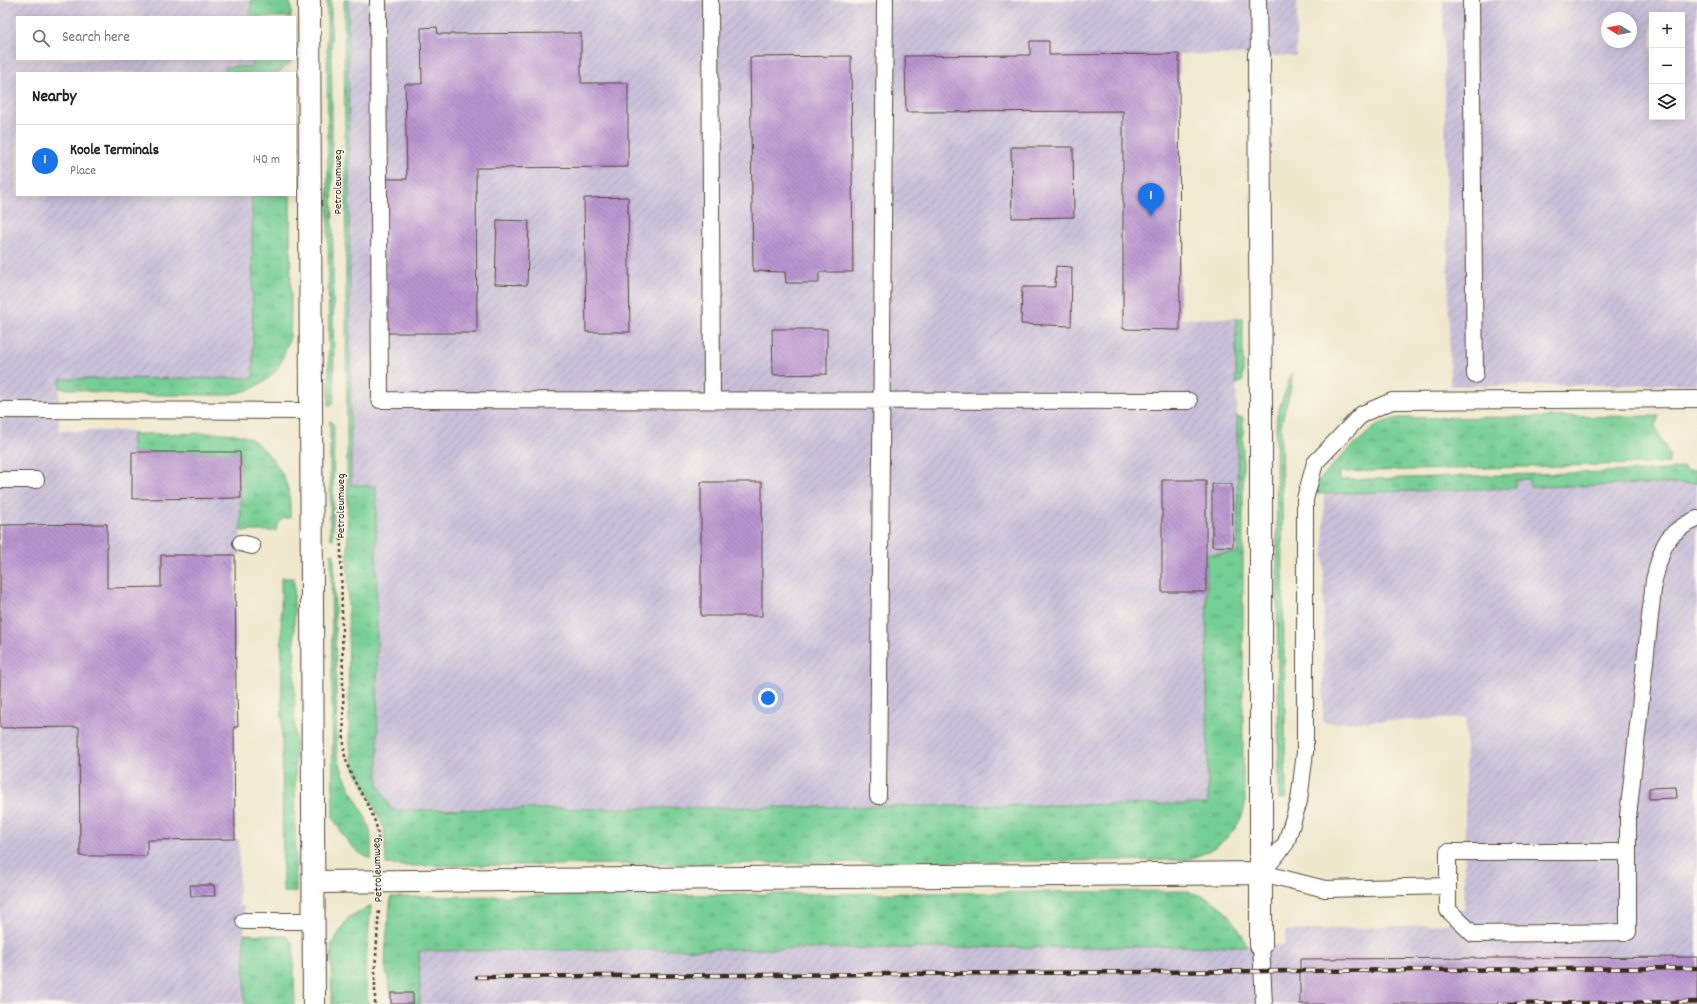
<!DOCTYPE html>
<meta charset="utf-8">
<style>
body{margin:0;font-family:Dekko,sans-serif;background:#f2f2f2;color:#202124}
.controls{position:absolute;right:12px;top:12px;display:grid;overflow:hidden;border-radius:0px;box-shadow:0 2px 10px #0003}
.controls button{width:36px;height:36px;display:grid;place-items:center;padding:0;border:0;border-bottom:1px solid #e0e0e0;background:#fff;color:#202124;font:20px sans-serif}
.compass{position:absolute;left:1601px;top:12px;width:36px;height:36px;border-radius:50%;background:#fff;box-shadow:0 2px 10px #0003;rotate:280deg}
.you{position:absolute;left:768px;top:698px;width:14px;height:14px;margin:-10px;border:3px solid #fff;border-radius:50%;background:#1a73e8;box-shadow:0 0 0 6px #1a73e833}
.badge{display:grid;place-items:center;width:26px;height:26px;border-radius:50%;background:#1a73e8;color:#fff;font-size:13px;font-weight:700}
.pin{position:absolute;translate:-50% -33px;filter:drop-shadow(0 1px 2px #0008)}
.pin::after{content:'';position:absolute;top:21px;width:14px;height:12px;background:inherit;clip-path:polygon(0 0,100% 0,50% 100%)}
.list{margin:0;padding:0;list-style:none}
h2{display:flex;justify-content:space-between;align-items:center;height:52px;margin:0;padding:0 16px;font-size:17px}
h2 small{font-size:13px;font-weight:400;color:#757577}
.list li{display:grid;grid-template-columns:26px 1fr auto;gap:12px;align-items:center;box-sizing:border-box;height:72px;padding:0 16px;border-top:1px solid #e0e0e0}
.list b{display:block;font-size:15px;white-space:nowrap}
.list p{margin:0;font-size:13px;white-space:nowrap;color:#757577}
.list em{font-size:13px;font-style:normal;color:#757577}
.icon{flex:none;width:22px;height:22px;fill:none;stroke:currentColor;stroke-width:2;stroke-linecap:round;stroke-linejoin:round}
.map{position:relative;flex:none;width:1697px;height:1004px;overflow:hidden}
.search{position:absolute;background:#fff;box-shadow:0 2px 10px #0003;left:16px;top:16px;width:280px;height:44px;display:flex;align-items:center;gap:10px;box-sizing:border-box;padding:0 14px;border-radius:0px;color:#757577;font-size:15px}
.panel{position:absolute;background:#fff;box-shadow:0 2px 10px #0003;left:16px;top:72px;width:280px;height:124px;border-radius:0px}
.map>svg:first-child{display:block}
.industrial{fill:url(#industrial-furrows);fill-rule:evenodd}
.grass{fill:url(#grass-tufts);stroke:#587c59}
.building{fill:url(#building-back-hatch)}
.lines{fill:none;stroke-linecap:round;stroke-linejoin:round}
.lane-casing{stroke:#564638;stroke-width:18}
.street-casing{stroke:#564638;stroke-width:24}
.path{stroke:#564638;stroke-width:2.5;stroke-dasharray:3 3;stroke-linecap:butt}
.lane{stroke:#fff;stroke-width:16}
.street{stroke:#fff;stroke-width:22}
.rail-casing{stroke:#3b2a1e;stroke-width:4.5}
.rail{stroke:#fbf7ec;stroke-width:3;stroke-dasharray:9;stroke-linecap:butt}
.labels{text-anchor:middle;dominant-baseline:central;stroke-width:3;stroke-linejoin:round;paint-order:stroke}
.street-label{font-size:12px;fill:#3b2a1e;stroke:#fbf7ec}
</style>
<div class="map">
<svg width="1697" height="1004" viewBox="0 0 1697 1004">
<defs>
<pattern id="industrial-furrows" width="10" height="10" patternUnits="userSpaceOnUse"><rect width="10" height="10" fill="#c8bfd8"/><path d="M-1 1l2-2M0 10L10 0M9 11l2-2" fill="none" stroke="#ada4b9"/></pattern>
<pattern id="grass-tufts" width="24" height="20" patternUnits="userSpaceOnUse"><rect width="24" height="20" fill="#75ce94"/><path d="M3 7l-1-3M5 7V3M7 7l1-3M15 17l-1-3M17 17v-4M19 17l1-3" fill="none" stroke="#61a778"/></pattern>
<pattern id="building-back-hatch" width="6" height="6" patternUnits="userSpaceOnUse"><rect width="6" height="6" fill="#b994d0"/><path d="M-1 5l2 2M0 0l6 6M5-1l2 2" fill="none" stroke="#9879a8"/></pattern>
</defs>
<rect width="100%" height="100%" fill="#fbf7ec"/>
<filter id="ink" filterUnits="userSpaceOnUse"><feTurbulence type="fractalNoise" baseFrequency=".025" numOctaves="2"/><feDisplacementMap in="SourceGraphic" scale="8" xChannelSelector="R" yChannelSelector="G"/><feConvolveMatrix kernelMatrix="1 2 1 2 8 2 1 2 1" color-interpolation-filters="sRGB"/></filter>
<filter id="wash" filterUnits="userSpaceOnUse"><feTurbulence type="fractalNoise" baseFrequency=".012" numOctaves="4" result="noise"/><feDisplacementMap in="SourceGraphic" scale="16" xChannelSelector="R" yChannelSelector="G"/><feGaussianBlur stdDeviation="0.9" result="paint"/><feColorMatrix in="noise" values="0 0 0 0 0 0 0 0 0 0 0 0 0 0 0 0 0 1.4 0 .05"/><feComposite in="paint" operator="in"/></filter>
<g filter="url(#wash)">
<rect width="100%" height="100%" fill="#efe8cd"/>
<path class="industrial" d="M0 0H251V17H17V59H252V67H225V73H17V195H252L253 378 60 379 59 410V431H132V452H240L241 555H235L234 727 235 839H239V906H244L245 1004H0Z
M348 0H1297L1296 56 1179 54 1180 319 1236 318 1238 553 1206 554 1208 804 391 810 378 784 376 486H351Z
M1443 0H1697V384L1450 386ZM1652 15H1682V117H1652ZM1607 18H1631V42H1607Z
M1529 479 1530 487 1697 483V1004H420L419 951 1285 945V931L1447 924 1464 908 1466 718 1323 723 1324 493 1515 488V480Z"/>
<path class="grass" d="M251 0H288L291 5V17H251Z
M327 0H331L334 396 332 405 329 406Z
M344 0H348L351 485 376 486 378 784 391 810 1208 804 1206 554 1238 553 1237 416 1243 418V780C1244 788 1246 797 1245 805 1240 834 1212 853 1185 860L402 866 386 864 384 829 370 797 353 766 349 738Z
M252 59H291V62L278 73H225V67H251Z
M252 195H290L291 308 290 337 282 360 276 371 267 379 255 387 242 392 225 395H124L60 388V379L253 378Z
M1236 318H1243V382L1236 384Z
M1292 372C1293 391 1284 408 1281 427L1286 798 1285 799H1279L1276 427 1277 415Z
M1659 416 1655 426 1669 454V463L1340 472V480L1670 470 1683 467 1687 471 1697 470V483L1530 487 1529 479 1515 480V488L1313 494C1314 491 1314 488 1316 485 1322 473 1366 433 1378 425 1384 421 1391 420 1398 418Z
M330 420 334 425 333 539 330 538Z
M223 433C232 434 242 434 251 439 258 443 263 449 269 455 287 476 291 491 290 518H284L278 524 276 531H241L240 452H132V434Z
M331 553 334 554 337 752C342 781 359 799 369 826 372 836 371 848 371 859 352 852 342 835 333 817Z
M281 578H294L296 892H283Z
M1185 891C1211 897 1221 904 1236 926 1241 932 1244 938 1247 946L419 951 420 1004H413V993H391L385 966 386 940 391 897Z
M371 906 365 971 368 1004H332L331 945 349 917Z
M244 934 286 936 293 943 295 1004H245Z"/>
<g id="blocks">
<path class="building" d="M437 27 438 34 581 33V83H628V167L476 168 477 333H387L386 179H407L405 84H422L421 28Z
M1030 41H1049V55L1179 54 1180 330 1123 329V111L906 112 905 56 1030 55Z
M851 56 853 272H819V283H786L785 272 753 271 750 57Z
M1011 147H1073L1074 217 1012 218Z
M628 197 630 332H586L584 198Z
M497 220 529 221 527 285 495 284Z
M1056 266 1072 267 1071 326 1021 324 1022 287H1055Z
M772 329H827V374L773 375Z
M132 452H240L241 498 132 499Z
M1162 480H1206V592H1162Z
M701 482H762V616H701Z
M1212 484H1232L1233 547 1212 546Z
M107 524V588L161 587V555H235L236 699H237L238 727H234L235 839 147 840V856H80L79 727 0 728V525Z
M1676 787 1677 798 1649 799V788Z
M190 885H214L215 896H191Z
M1697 957V1004H1300V959Z
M391 993H413V1004H391Z"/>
</g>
</g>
<g filter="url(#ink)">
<use href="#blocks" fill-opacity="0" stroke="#564638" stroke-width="1"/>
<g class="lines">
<g class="lane-casing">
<path id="lane" d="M378 0 380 400 1189 401
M710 0 712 400
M1258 0 1259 55
M1471 0 1475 375
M0 410 311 411
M0 480H36
M241 543 252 546
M878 796 885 0
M1628 852H1448V910L1473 934 1628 932V816L1654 580C1663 546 1663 534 1697 519
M1448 886 1325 889 1262 873 1286 843 1299 801 1305 752V499L1315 463 1362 414 1392 401 1697 399
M244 921H314
M1261 945 1264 1004"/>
</g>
<g class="street-casing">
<path id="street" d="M309 0 314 1004
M1259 55 1261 405V945
M314 882 1262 873"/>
</g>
<path class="path" d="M340 490 344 751C349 781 368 798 376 825 379 835 378 846 378 856
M375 1004V971L379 909"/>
<use href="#lane" class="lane"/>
<use href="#street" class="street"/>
<g class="rail-casing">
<path id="rail" d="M477 977 1697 968
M1499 1004 1697 1002"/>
</g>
<use href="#rail" class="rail"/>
</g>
</g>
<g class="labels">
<g class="street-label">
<text transform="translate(338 182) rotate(-90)">Petroleumweg</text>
<text transform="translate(341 506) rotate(-90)">Petroleumweg</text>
<text transform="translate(378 870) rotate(-92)">Petroleumweg</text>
</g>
</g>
</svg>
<div class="controls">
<button>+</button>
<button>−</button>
<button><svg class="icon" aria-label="layers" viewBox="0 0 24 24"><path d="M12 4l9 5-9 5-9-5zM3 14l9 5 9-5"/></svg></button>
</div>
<svg class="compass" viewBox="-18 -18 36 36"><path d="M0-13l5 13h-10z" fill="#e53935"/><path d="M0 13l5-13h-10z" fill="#757577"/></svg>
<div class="you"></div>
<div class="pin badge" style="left:1151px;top:216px">1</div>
<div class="search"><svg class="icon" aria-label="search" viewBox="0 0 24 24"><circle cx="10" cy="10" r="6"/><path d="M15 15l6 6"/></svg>Search here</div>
<section class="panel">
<h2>Nearby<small></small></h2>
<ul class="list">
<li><span class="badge">1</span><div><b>Koole Terminals</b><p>Place</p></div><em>140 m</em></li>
</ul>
</section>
</div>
